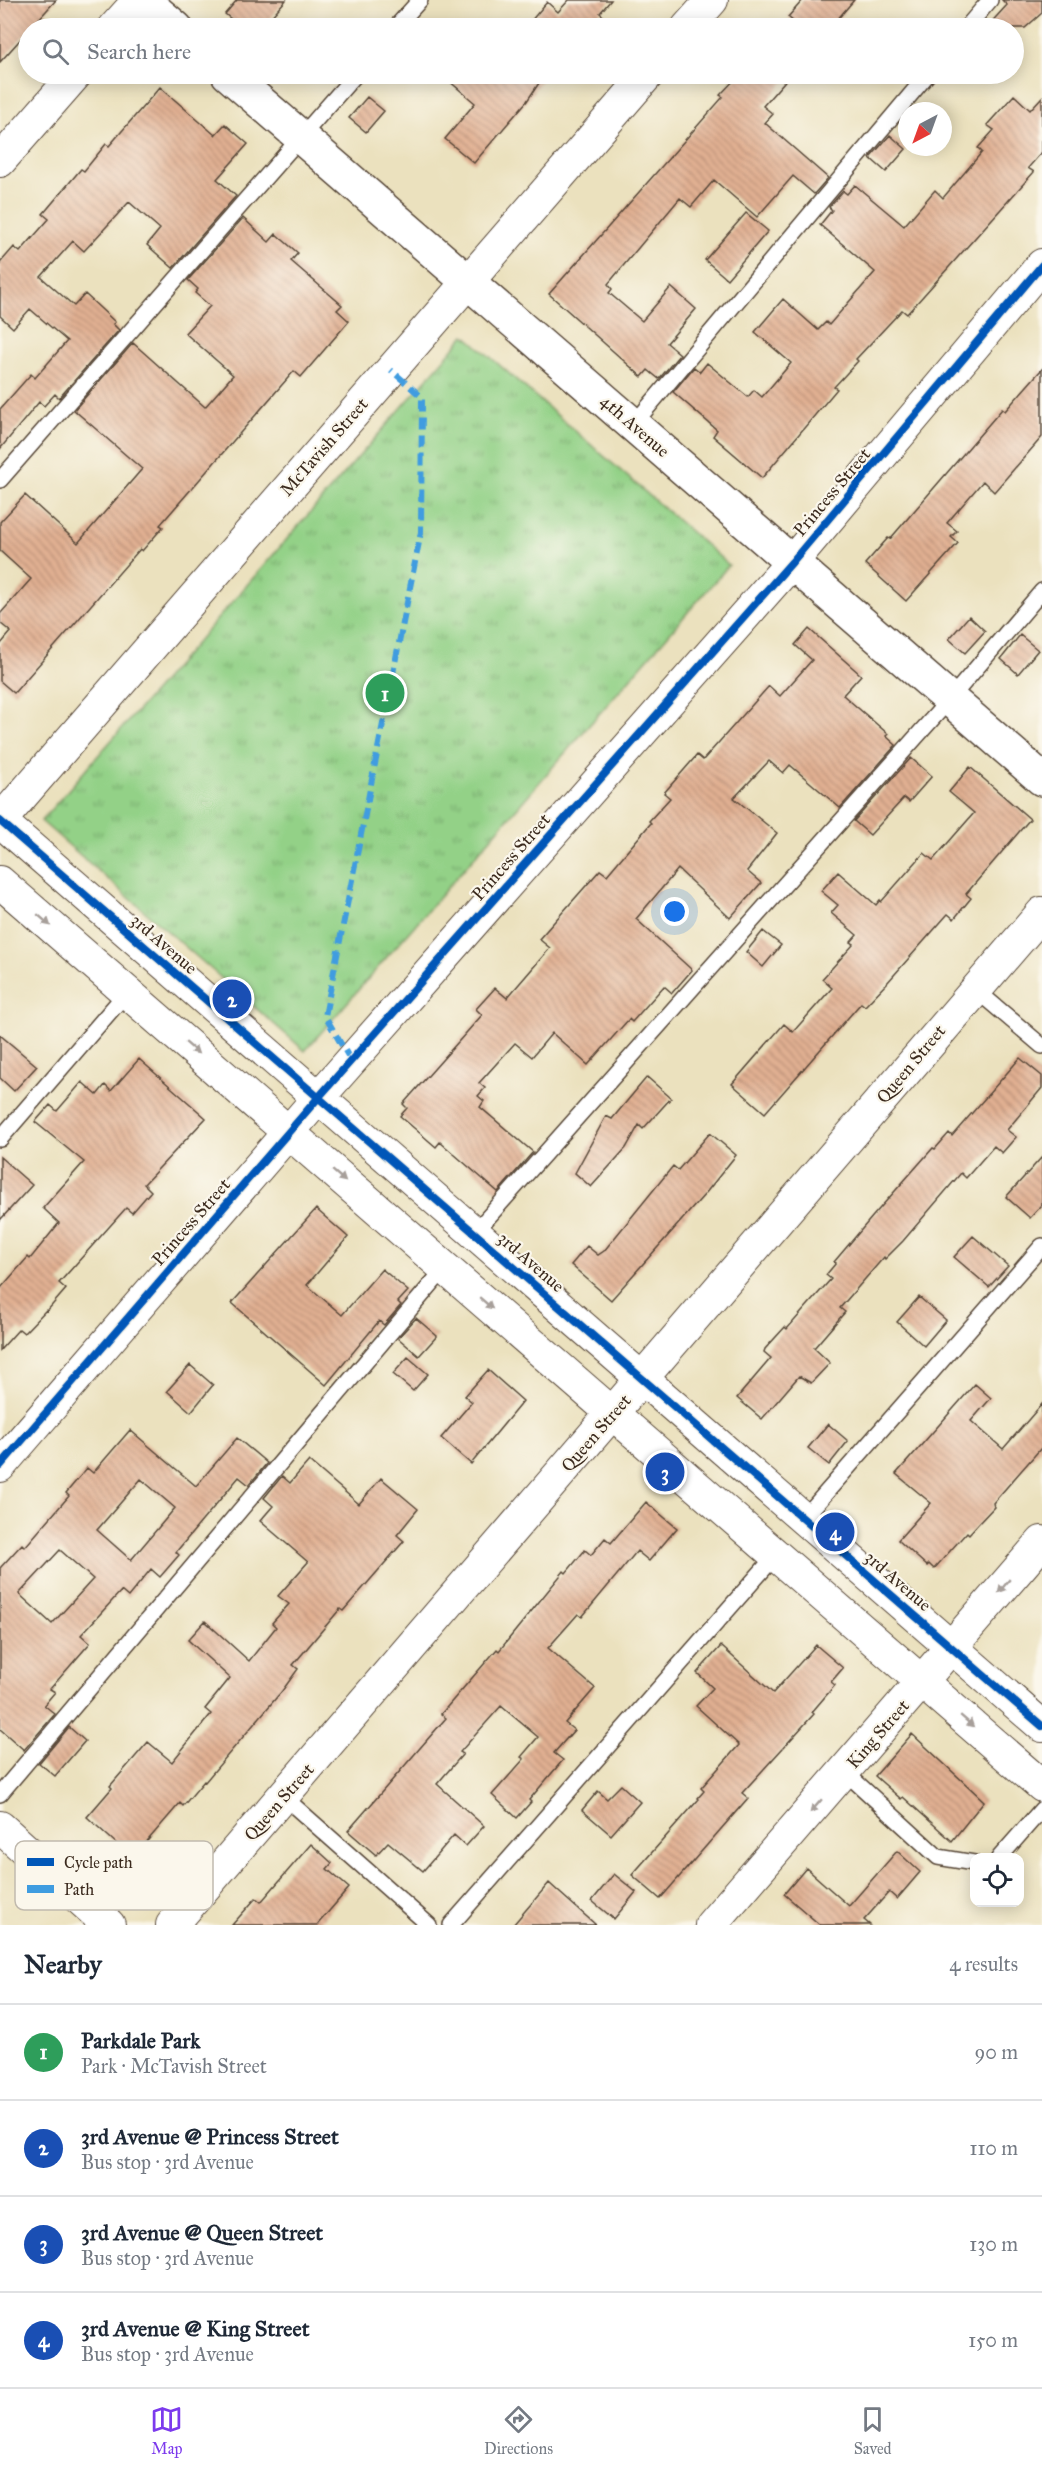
<!DOCTYPE html>
<meta charset="utf-8">
<style>
body{margin:0;font-family:"IM FELL Great Primer",serif;background:#f6f6f7;color:#1f2937}
.controls{position:absolute;right:18px;bottom:18px;display:grid;overflow:hidden;border-radius:12px;box-shadow:0 3px 15px #0003}
.controls button{width:54px;height:54px;display:grid;place-items:center;padding:0;border:0;border-bottom:2px solid #e0e1e3;background:#fff;color:#1f2937;font:30px sans-serif}
.compass{position:absolute;left:898px;top:102px;width:54px;height:54px;border-radius:50%;background:#fff;box-shadow:0 3px 15px #0003;rotate:221deg}
.you{position:absolute;left:675px;top:912px;width:21px;height:21px;margin:-15px;border:4px solid #fff;border-radius:50%;background:#1a73e8;box-shadow:0 0 0 9px #1a73e833}
.badge{display:grid;place-items:center;width:39px;height:39px;border-radius:50%;background:#7c3aed;color:#fff;font-size:20px;font-weight:700}
.pin{position:absolute;translate:-50% -50%;border:3px solid #fff;box-shadow:0 2px 6px #0006}
.list{margin:0;padding:0;list-style:none}
h2{display:flex;justify-content:space-between;align-items:center;height:78px;margin:0;padding:0 24px;font-size:26px}
h2 small{font-size:20px;font-weight:400;color:#747a83}
.list li{display:grid;grid-template-columns:39px 1fr auto;gap:18px;align-items:center;box-sizing:border-box;height:96px;padding:0 24px;border-top:2px solid #e0e1e3}
.list b{display:block;font-size:22px;white-space:nowrap}
.list p{margin:0;font-size:20px;white-space:nowrap;color:#747a83}
.list em{font-size:20px;font-style:normal;color:#747a83}
.icon{flex:none;width:33px;height:33px;fill:none;stroke:currentColor;stroke-width:2;stroke-linecap:round;stroke-linejoin:round}
.map{position:relative;flex:none;width:1042px;height:1925px;overflow:hidden}
.search{position:absolute;background:#fff;box-shadow:0 3px 15px #0003;left:18px;right:18px;top:18px;height:66px;display:flex;align-items:center;gap:15px;box-sizing:border-box;padding:0 21px;border-radius:33px;color:#747a83;font-size:22px}
.sheet{height:462px;background:#fff}
nav{display:flex;justify-content:space-around;align-items:center;box-sizing:border-box;height:84px;border-top:2px solid #e0e1e3;background:#fff;font-size:16px;color:#747a83}
nav a{display:grid;justify-items:center;gap:3px}
nav .on{color:#7c3aed}
.map>svg:first-child{display:block}
.park{fill:url(#park-tufts);stroke:#677e52;stroke-width:1.5}
.building{fill:url(#building-back-hatch);fill-rule:evenodd}
.lines{fill:none;stroke-linecap:round;stroke-linejoin:round}
.lane-casing{stroke:#554536;stroke-width:18}
.street-casing{stroke:#554536;stroke-width:34}
.secondary-casing{stroke:#554536;stroke-width:36}
.lane{stroke:#fff;stroke-width:15}
.street{stroke:#fff;stroke-width:32}
.secondary{stroke:#fff;stroke-width:33}
.quiet{stroke:#3f9ce0;stroke-width:6;stroke-dasharray:12 6;stroke-linecap:butt}
.cycleway-casing{stroke:#fbf7ec;stroke-width:11}
.cycleway{stroke:#0057b8;stroke-width:8}
.oneway{fill:#a79f9a}
.labels{text-anchor:middle;dominant-baseline:central;stroke-width:4.5;stroke-linejoin:round;paint-order:stroke}
.street-label{font-size:18px;fill:#3b2a1e;stroke:#fbf7ec}
.key{fill:#fbf7ec;stroke:#c1baae;stroke-width:1.5}
.key-label{font-size:16px;fill:#3b2a1e}
</style>
<div class="map">
<svg width="1042" height="1925" viewBox="0 0 1042 1925">
<defs>
<pattern id="park-tufts" width="24" height="20" patternUnits="userSpaceOnUse" patternTransform="scale(1.5)"><rect width="24" height="20" fill="#93d187"/><path d="M3 7l-1-3M5 7V3M7 7l1-3M15 17l-1-3M17 17v-4M19 17l1-3" fill="none" stroke="#79aa6e"/></pattern>
<pattern id="building-back-hatch" width="6" height="6" patternUnits="userSpaceOnUse" patternTransform="scale(1.5)"><rect width="6" height="6" fill="#e1b092"/><path d="M-1 5l2 2M0 0l6 6M5-1l2 2" fill="none" stroke="#b88f77"/></pattern>
</defs>
<rect width="100%" height="100%" fill="#fbf7ec"/>
<filter id="ink" filterUnits="userSpaceOnUse"><feTurbulence type="fractalNoise" baseFrequency=".0167" numOctaves="2"/><feDisplacementMap in="SourceGraphic" scale="12" xChannelSelector="R" yChannelSelector="G"/><feConvolveMatrix kernelMatrix="1 2 1 2 8 2 1 2 1" color-interpolation-filters="sRGB"/></filter>
<filter id="wash" filterUnits="userSpaceOnUse"><feTurbulence type="fractalNoise" baseFrequency=".008" numOctaves="4" result="noise"/><feDisplacementMap in="SourceGraphic" scale="24" xChannelSelector="R" yChannelSelector="G"/><feGaussianBlur stdDeviation="1.35" result="paint"/><feColorMatrix in="noise" values="0 0 0 0 0 0 0 0 0 0 0 0 0 0 0 0 0 1.4 0 .05"/><feComposite in="paint" operator="in"/></filter>
<g filter="url(#wash)">
<rect width="100%" height="100%" fill="#ebe1be"/>
<path class="park" d="M465 335 729 565 305 1051 41 821Z"/>
<g id="blocks">
<path class="building" d="M0 0H56L0 62Z
M237 0H286L261 28H242L225 14Z
M569 0H611L600 13 603 16 592 28H525L547 2 558 12Z
M803 0H854L830 28H801L788 17Z
M1002 0H1042V13L1025 28H986L1007 5Z
M441 74H545L527 101 474 163 445 139 475 103Z
M740 74H791L763 106 773 114 765 123 828 178 814 194 793 176 757 217 714 180 691 207 680 198 608 284 612 289 609 293 642 321 671 287 696 309 667 343 680 354 659 379 648 370 642 377 549 294 723 97 720 95Z
M160 87 215 135 225 124 248 144 217 179 236 196 173 268 147 245 160 229 129 202 84 251 73 241 41 277 74 306 85 294 115 322 113 324 119 330 59 398 55 394 44 406 39 402 0 449V409L31 374 35 378 67 341 30 309 13 328 0 316V263L14 247 20 252 49 219 43 214 81 169 84 171 106 144 109 146Z
M1014 95 1030 110 1042 97V152L1028 168 1034 172 907 314 902 310 856 359 858 361 834 387 837 389 762 478 713 436 717 430 673 392 694 367 700 372 707 363 748 397 754 390 762 397 791 363 755 332 783 299 818 330 826 322 829 325 875 272 820 225 832 210 829 207 843 191 847 194 855 185 904 226 935 190 943 198 982 152 978 148 994 130 987 125Z
M367 97 384 111 366 132 349 118Z
M890 135 906 149 886 172 870 158Z
M746 213 768 231 727 279 705 260Z
M243 218 269 242 276 234 298 253 291 261 342 305 337 310 349 321 301 377 294 371 160 525 163 527 142 551 140 549 14 693 0 681V645L11 632 0 623V614L31 579 0 551V522L25 495 78 543 142 469 74 410 133 343 205 407 233 375 185 333 210 306 195 293 198 289 188 280Z
M1042 369V437L994 492 983 481 947 523 957 531 951 537 958 543 906 601 865 564 888 538 890 539 1002 409 1005 411Z
M969 616 985 631 965 653 949 639Z
M809 629 861 675 843 695 888 734 886 736 896 745 840 808 790 765 783 773 769 761 734 798 777 833 747 871 761 883 730 918 678 869 636 919 692 970 672 993 664 986 632 1022 629 1019 588 1065 552 1033 532 1057 515 1043 479 1083 485 1088 478 1096 484 1101 480 1107 533 1152 498 1192 440 1142 436 1147 400 1116 407 1108 403 1104 482 1015 476 1009 495 988 507 998 550 948 539 939 600 870 607 875 651 823 649 821 670 798 664 793 697 755 703 760 769 686 780 696 812 660 795 645Z
M1020 635 1038 650 1018 674 1001 659Z
M911 758 932 776 909 802 904 798 870 835 854 821Z
M970 767 1030 819 966 894 971 898 954 919 948 914 947 915 887 983 865 1006 861 1003 765 1113 732 1084 784 1024 793 1032 832 988 822 979 854 944 851 942 857 935 831 913 838 905 821 891 838 872 876 905 880 900 881 902 924 853 933 860 974 813 949 792Z
M763 931 781 945 763 967 746 952Z
M0 1035 37 1066 14 1091 0 1078Z
M1020 1058 1042 1076V1088L1007 1130 1016 1137 1002 1153 994 1146 966 1178 961 1173 903 1241 885 1259 884 1257 840 1308 845 1312 814 1348 830 1363 811 1383 799 1376 762 1419 737 1398 771 1358 764 1352 765 1349 785 1327 787 1329 831 1279 826 1275 836 1263 834 1262 873 1216 933 1148 935 1149 949 1133 952 1136Z
M139 1059 206 1118 144 1184 151 1191 132 1213 126 1208 59 1283 66 1289 47 1311 46 1310 24 1333 19 1329 0 1350V1289L28 1257 30 1259 59 1223 43 1208 84 1162 35 1122 50 1105 57 1111 82 1082 97 1095 105 1085 111 1091Z
M647 1077 671 1098 643 1129 639 1125 626 1148 591 1187 575 1173 606 1116 612 1119Z
M710 1133 736 1155 705 1194 611 1300 571 1265 587 1246 598 1255 604 1251 673 1166 678 1170Z
M0 1157 32 1185 0 1220Z
M1042 1157V1205L1030 1218 1006 1197Z
M316 1209 348 1237 307 1285 342 1315 382 1269 408 1291 398 1302 401 1305 384 1325 379 1321 326 1385 232 1303Z
M973 1236 1008 1266 989 1287 954 1257Z
M919 1297 946 1320 924 1346 897 1322Z
M416 1318 437 1336 419 1356 398 1338Z
M408 1357 428 1374 413 1391 393 1374Z
M190 1365 213 1385 191 1412 167 1391Z
M488 1370 523 1401 471 1464 441 1438 472 1402 465 1396Z
M975 1384 991 1398 971 1421 1003 1449 1042 1404V1447L993 1503 994 1507 978 1524 969 1534 967 1532 934 1569 929 1564 927 1566 898 1540 931 1503 896 1474Z
M828 1424 848 1441 829 1465 808 1448Z
M130 1430 196 1486 237 1438 267 1463 249 1485 239 1477 176 1552 179 1555 160 1577 151 1569 128 1597 121 1591 81 1635 90 1643 50 1689 55 1692 44 1705 55 1714 24 1750 0 1729V1568L22 1544 25 1547 69 1496 66 1493 87 1468 93 1473ZM141 1479 175 1508 131 1560 97 1530ZM60 1550 93 1579 52 1624 19 1594Z
M309 1461 359 1504 381 1478 418 1509 397 1535 404 1541 343 1611 340 1609 293 1665 298 1669 282 1691 205 1782 204 1781 183 1806 180 1803 136 1854 132 1851 129 1855 87 1817 112 1788 110 1786 148 1742 172 1762 211 1714 205 1709 230 1678 188 1640 205 1621 249 1661 276 1627 272 1623 289 1604 278 1596 308 1562 260 1521 273 1506 264 1498 282 1476 290 1483Z
M646 1502 677 1528 649 1561 637 1551 582 1617 578 1614 548 1648 595 1688 565 1723 574 1730 554 1753 563 1760 529 1800 531 1802 517 1818 492 1795 524 1759 521 1757 538 1737 501 1706 460 1752 463 1754 437 1784 484 1826 466 1846 454 1835 423 1871 388 1842 376 1855 348 1831 446 1718 441 1714 497 1649 499 1651 564 1571 566 1573 585 1550 591 1555 605 1538 611 1543Z
M816 1645 843 1668 831 1682 835 1685 812 1712 814 1714 742 1793 748 1798 660 1899 632 1875 699 1799 698 1798 704 1791 701 1788 739 1745 696 1706 713 1688 697 1673 721 1646 773 1693Z
M69 1727 85 1741 55 1776 39 1763Z
M912 1734 984 1801 952 1841 903 1797 901 1799 875 1776Z
M621 1785 640 1802 611 1835 582 1810 598 1791 607 1799Z
M311 1844 332 1863 327 1869 349 1888 317 1925H232L256 1898 261 1902Z
M897 1851 920 1872 897 1899 889 1892 864 1920 870 1925H820L784 1894 806 1868 849 1906Z
M614 1874 636 1892 614 1919 592 1901Z
M549 1883 560 1893 596 1925H513Z"/>
</g>
</g>
<g filter="url(#ink)">
<use href="#blocks" fill-opacity="0" stroke="#554536" stroke-width="1.5"/>
<g class="lines">
<g class="lane-casing">
<path id="lane" d="M395 28 420 0
M966 28 990 0
M633 425 928 74
M0 480 356 74
M975 989 1042 1046
M0 1139 127 992
M474 1233 950 699 1042 591
M803 1519 1042 1246
M845 1772 938 1857 974 1863
M0 1794 445 1268
M284 1797 429 1925
M999 1858 1042 1809
M451 1925 776 1555"/>
</g>
<g class="street-casing">
<path id="street" d="M114 28 139 0
M687 28 712 0
M0 161 76 74
M0 821 1042 1726
M0 821 648 74
M0 882 1042 1786
M0 1466 318 1098 792 562 1042 265
M0 1827 109 1925
M172 1925 1042 913
M711 1925 1042 1542"/>
</g>
<g class="secondary-casing">
<path id="secondary" d="M143 0 176 28
M228 74 1042 779"/>
</g>
<use href="#lane" class="lane"/>
<use href="#street" class="street"/>
<use href="#secondary" class="secondary"/>
<path class="quiet" d="M351 1061 325 1016 421 532 422 397 391 370"/>
<g class="cycleway-casing">
<path id="cycleway" d="M0 821 1042 1726
M0 1466 318 1098 792 562 1042 265"/>
</g>
<use href="#cycleway" class="cycleway"/>
</g>
<defs><path id="oneway-solid" d="M-6-.8H1V-3.2L6.5 0L1 3.2V.8H-6Z" transform="scale(1.5)"/></defs>
<g class="oneway">
<use href="#oneway-solid" transform="translate(44 920) rotate(41)"/>
<use href="#oneway-solid" transform="translate(192 1048) rotate(41)"/>
<use href="#oneway-solid" transform="translate(339 1176) rotate(41)"/>
<use href="#oneway-solid" transform="translate(486 1303) rotate(41)"/>
<use href="#oneway-solid" transform="translate(1004 1586) rotate(130)"/>
<use href="#oneway-solid" transform="translate(967 1721) rotate(41)"/>
<use href="#oneway-solid" transform="translate(816 1806) rotate(131)"/>
</g>
</g>
<g class="labels">
<g class="street-label">
<text transform="translate(635 426) rotate(41)">4th Avenue</text>
<text transform="translate(324 447) rotate(-49)">McTavish Street</text>
<text transform="translate(832 492) rotate(-50)">Princess Street</text>
<text transform="translate(511 857) rotate(-49)">Princess Street</text>
<text transform="translate(164 944) rotate(41)">3rd Avenue</text>
<text transform="translate(911 1064) rotate(-50)">Queen Street</text>
<text transform="translate(191 1222) rotate(-49)">Princess Street</text>
<text transform="translate(531 1262) rotate(41)">3rd Avenue</text>
<text transform="translate(596 1433) rotate(-49)">Queen Street</text>
<text transform="translate(898 1581) rotate(41)">3rd Avenue</text>
<text transform="translate(878 1734) rotate(-49)">King Street</text>
<text transform="translate(279 1802) rotate(-49)">Queen Street</text>
</g>
</g>
<rect x="15" y="1841" width="198" height="69" rx="9" class="key"/>
<rect x="27" y="1858" width="27" height="8" fill="#0057b8"/>
<rect x="27" y="1885" width="27" height="8" fill="#3f9ce0"/>
<g class="key-label">
<text x="64" y="1868">Cycle path</text>
<text x="64" y="1895">Path</text>
</g>
</svg>
<div class="controls">
<button><svg class="icon" aria-label="locate" viewBox="0 0 24 24"><circle cx="12" cy="12" r="6"/><path d="M12 2v4M12 18v4M2 12h4M18 12h4"/></svg></button>
</div>
<svg class="compass" viewBox="-18 -18 36 36"><path d="M0-13l5 13h-10z" fill="#e53935"/><path d="M0 13l5-13h-10z" fill="#747a83"/></svg>
<div class="you"></div>
<div class="pin badge" style="left:385px;top:693px;background:#2e9e5b">1</div>
<div class="pin badge" style="left:232px;top:999px;background:#1a4fb4">2</div>
<div class="pin badge" style="left:665px;top:1472px;background:#1a4fb4">3</div>
<div class="pin badge" style="left:835px;top:1532px;background:#1a4fb4">4</div>
<div class="search"><svg class="icon" aria-label="search" viewBox="0 0 24 24"><circle cx="10" cy="10" r="6"/><path d="M15 15l6 6"/></svg>Search here</div>
</div>
<section class="sheet">
<h2>Nearby<small>4 results</small></h2>
<ul class="list">
<li><span class="badge" style="background:#2e9e5b">1</span><div><b>Parkdale Park</b><p>Park · McTavish Street</p></div><em>90 m</em></li>
<li><span class="badge" style="background:#1a4fb4">2</span><div><b>3rd Avenue @ Princess Street</b><p>Bus stop · 3rd Avenue</p></div><em>110 m</em></li>
<li><span class="badge" style="background:#1a4fb4">3</span><div><b>3rd Avenue @ Queen Street</b><p>Bus stop · 3rd Avenue</p></div><em>130 m</em></li>
<li><span class="badge" style="background:#1a4fb4">4</span><div><b>3rd Avenue @ King Street</b><p>Bus stop · 3rd Avenue</p></div><em>150 m</em></li>
</ul>
</section>
<nav>
<a class="on"><svg class="icon" aria-label="map" viewBox="0 0 24 24"><path d="M3 6l6-2 6 2 6-2v14l-6 2-6-2-6 2zM9 4v14M15 6v14"/></svg>Map</a>
<a><svg class="icon" aria-label="directions" viewBox="0 0 24 24"><path d="M12 3l9 9-9 9-9-9zM9 14v-3h6M13 9l2 2-2 2"/></svg>Directions</a>
<a><svg class="icon" aria-label="saved" viewBox="0 0 24 24"><path d="M7 4h10v16l-5-4-5 4z"/></svg>Saved</a>
</nav>
